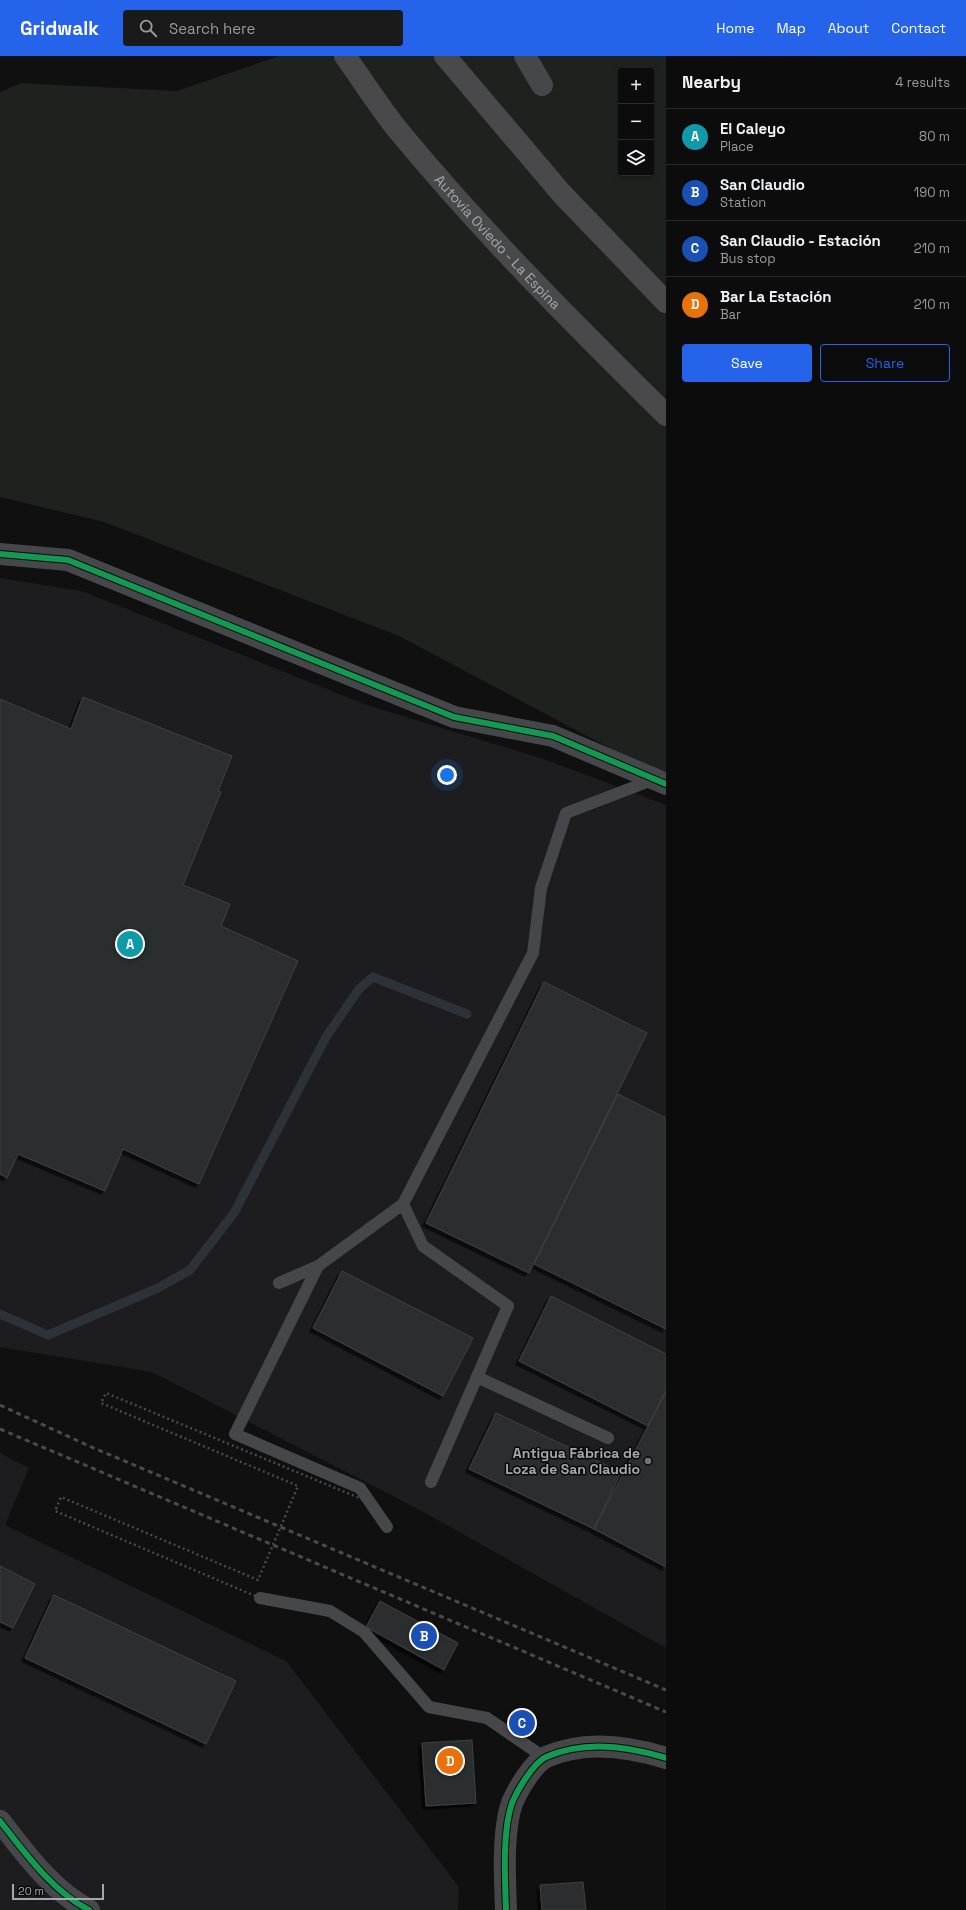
<!DOCTYPE html>
<meta charset="utf-8">
<style>
body{margin:0;font-family:"Space Grotesk",sans-serif;background:#1a1a1b;color:#f1f3f6}
.controls{position:absolute;right:12px;top:12px;display:grid;overflow:hidden;border-radius:4px;box-shadow:0 2px 6px #0003}
.controls button{width:36px;height:36px;display:grid;place-items:center;padding:0;border:0;border-bottom:1px solid #2c2c2e;background:#0c0c0d;color:#f1f3f6;font:20px sans-serif}
.scale{position:absolute;left:12px;bottom:10px;width:92px;box-sizing:border-box;padding-left:4px;border:2px solid #a3a7b0;border-top:0;font-size:11px;line-height:14px;white-space:nowrap;color:#a3a7b0;-webkit-text-stroke:3px #0b0b0c;paint-order:stroke}
.you{position:absolute;left:447px;top:719px;width:14px;height:14px;margin:-10px;border:3px solid #fff;border-radius:50%;background:#1a73e8;box-shadow:0 0 0 6px #1a73e833}
.badge{display:grid;place-items:center;width:26px;height:26px;border-radius:50%;background:#2563eb;color:#fff;font-size:13px;font-weight:700}
.pin{position:absolute;translate:-50% -50%;border:2px solid #fff;box-shadow:0 1px 4px #0006}
.list{margin:0;padding:0;list-style:none}
h2{display:flex;justify-content:space-between;align-items:center;height:52px;margin:0;padding:0 16px;font-size:17px}
h2 small{font-size:13px;font-weight:400;color:#9a9b9d}
.list li{display:grid;grid-template-columns:26px 1fr auto;gap:12px;align-items:center;box-sizing:border-box;height:56px;padding:0 16px;border-top:1px solid #2c2c2e}
.list b{display:block;font-size:15px;white-space:nowrap}
.list p{margin:0;font-size:13px;white-space:nowrap;color:#9a9b9d}
.list em{font-size:13px;font-style:normal;color:#9a9b9d}
.actions{display:flex;gap:8px;padding:12px 16px}
.actions a{flex:1;padding:9px 0;border:1px solid #2563eb;border-radius:4px;text-align:center;font-size:14px;color:#2563eb}
.actions .main{background:#2563eb;color:#fff}
.icon{flex:none;width:22px;height:22px;fill:none;stroke:currentColor;stroke-width:2;stroke-linecap:round;stroke-linejoin:round}
.map{position:relative;flex:none;width:666px;height:1854px;overflow:hidden}
header{display:flex;align-items:center;gap:24px;box-sizing:border-box;height:56px;padding:0 20px;background:#2563eb;color:#fff}
header strong{font-size:19px}
nav{display:flex;gap:22px;margin-inline-start:auto;font-size:14px}
.search{width:280px;height:36px;background:#1a1a1b;display:flex;align-items:center;gap:10px;box-sizing:border-box;padding:0 14px;border-radius:4px;color:#9a9b9d;font-size:15px}
main{display:flex}
aside{flex:1;background:#0c0c0d}
.map>svg:first-child{display:block}
.built{fill:#1d1d1f}
.green{fill:#1d221e;fill-rule:evenodd}
.lines{fill:none;stroke-linecap:round;stroke-linejoin:round}
.stream{stroke:#2c3338;stroke-width:9}
.building{fill:#2c2d2e;stroke:#404144;filter:url(#shadow)}
.lane{stroke:#46474a;stroke-width:12}
.street{stroke:#46474a;stroke-width:22}
.secondary{stroke:#464648;stroke-width:22}
.highway{stroke:#49494b;stroke-width:22}
.rail{stroke:#494a4c;stroke-width:3;stroke-dasharray:5 4;stroke-linecap:butt}
.path-bridge{stroke:#48494c;stroke-width:2.5;stroke-dasharray:2 3;stroke-linecap:butt}
.cycleway-casing{stroke:#0b0b0c;stroke-width:8}
.cycleway{stroke:#139951;stroke-width:6}
.poi-dot{fill:#707278;stroke:#0b0b0c;stroke-width:1.5}
.labels{text-anchor:middle;dominant-baseline:central;stroke-width:3;stroke-linejoin:round;paint-order:stroke}
.street-label{font-size:14px;fill:#a3a7b0;stroke:#0b0b0c}
.poi-label{font-size:14px;font-weight:bold;fill:#a3a7b0;stroke:#0b0b0c;text-anchor:end}
</style>
<header>
<strong>Gridwalk</strong>
<div class="search"><svg class="icon" aria-label="search" viewBox="0 0 24 24"><circle cx="10" cy="10" r="6"/><path d="M15 15l6 6"/></svg>Search here</div>
<nav><a>Home</a><a>Map</a><a>About</a><a>Contact</a></nav>
</header>
<main>
<div class="map">
<svg width="666" height="1854" viewBox="0 0 666 1854">
<defs>
<filter id="shadow"><feDropShadow dx="-3.5" dy="3.5" stdDeviation="0" flood-color="#0009"/></filter>
</defs>
<rect width="100%" height="100%" fill="#101011"/>
<path class="built" d="M0 522 82 535 367 649 544 703 666 749V1592L418 1453 152 1316 0 1291Z
M0 1397 29 1412 5 1469 286 1605 459 1831 458 1854H0Z"/>
<path class="green" d="M279 0H666V722L399 580 104 466 0 441V36L21 27 177 35ZM621 15H651V117H621Z"/>
<g class="lines">
<path class="stream" d="M0 1258 48 1279 158 1232 190 1214 234 1157 326 981 359 933 373 921 467 958"/>
</g>
<path class="building" d="M83 641 232 700 218 735 221 736 183 829 230 848 221 870 298 905 199 1128 123 1093 105 1135 18 1098 7 1122 0 1118V643L71 673Z
M544 926 647 977 529 1217 426 1167Z
M618 1038 666 1062V1273L534 1208Z
M342 1215 473 1282 443 1340 313 1272Z
M551 1240 666 1298V1334L648 1370 519 1305Z
M666 1336V1511L594 1473Z
M496 1357 621 1416 594 1473 469 1413Z
M0 1510 35 1528 13 1572 0 1566Z
M54 1539 236 1625 206 1688 25 1602Z
M380 1545 458 1587 444 1614 366 1571Z
M472 1684 476 1747 426 1750 422 1687Z
M583 1826 586 1854H542L540 1829Z"/>
<g class="lines">
<path class="lane" d="M403 1148 423 1190 508 1250 431 1426
M318 1210 235 1378 360 1432 387 1471
M279 1227 318 1210 403 1148 533 897 541 832 566 757 655 723
M477 1321 608 1382
M260 1542 330 1555 364 1576 429 1651 487 1662 545 1702"/>
<path class="street" d="M525 0 542 29
M0 498 68 504 454 661 553 680 666 728
M0 1765C25 1797 52 1835 89 1854"/>
<path class="secondary" d="M506 1854C505 1824 502 1776 512 1747 517 1735 533 1707 546 1701 584 1684 628 1690 666 1702"/>
<g class="highway">
<path id="s1" d="M345 0C364 26 381 54 402 79 484 178 575 269 666 359"/>
<path d="M445 0 562 138 666 246"/>
</g>
<path class="rail" d="M0 1349 89 1390 666 1634
M0 1373 666 1656"/>
<path class="path-bridge" d="M260 1542 55 1455 61 1441 258 1524 298 1430 101 1347 106 1337 369 1446"/>
<g class="cycleway-casing">
<path id="cycleway" d="M0 498 68 504 454 661 553 680 666 728
M0 1765C25 1797 52 1835 89 1854
M506 1854C505 1824 502 1776 512 1747 517 1735 533 1707 546 1701 584 1684 628 1690 666 1702"/>
</g>
<use href="#cycleway" class="cycleway"/>
</g>
<circle class="poi-dot" cx="648" cy="1405" r="4"/>
<g class="labels">
<g class="street-label">
<text stroke="none"><textPath href="#s1" startOffset="241">Autovía Oviedo - La Espina</textPath></text>
</g>
<g class="poi-label">
<text x="640" y="1397">Antigua Fábrica de<tspan x="640" dy="16">Loza de San Claudio</tspan></text>
</g>
</g>
</svg>
<div class="controls">
<button>+</button>
<button>−</button>
<button><svg class="icon" aria-label="layers" viewBox="0 0 24 24"><path d="M12 4l9 5-9 5-9-5zM3 14l9 5 9-5"/></svg></button>
</div>
<div class="scale">20 m</div>
<div class="you"></div>
<div class="pin badge" style="left:130px;top:888px;background:#0f9aa8">A</div>
<div class="pin badge" style="left:424px;top:1580px;background:#1a4fb4">B</div>
<div class="pin badge" style="left:522px;top:1667px;background:#1a4fb4">C</div>
<div class="pin badge" style="left:450px;top:1705px;background:#e8710a">D</div>
</div>
<aside>
<h2>Nearby<small>4 results</small></h2>
<ul class="list">
<li><span class="badge" style="background:#0f9aa8">A</span><div><b>El Caleyo</b><p>Place</p></div><em>80 m</em></li>
<li><span class="badge" style="background:#1a4fb4">B</span><div><b>San Claudio</b><p>Station</p></div><em>190 m</em></li>
<li><span class="badge" style="background:#1a4fb4">C</span><div><b>San Claudio - Estación</b><p>Bus stop</p></div><em>210 m</em></li>
<li><span class="badge" style="background:#e8710a">D</span><div><b>Bar La Estación</b><p>Bar</p></div><em>210 m</em></li>
</ul>
<div class="actions"><a class="main">Save</a><a>Share</a></div>
</aside>
</main>
